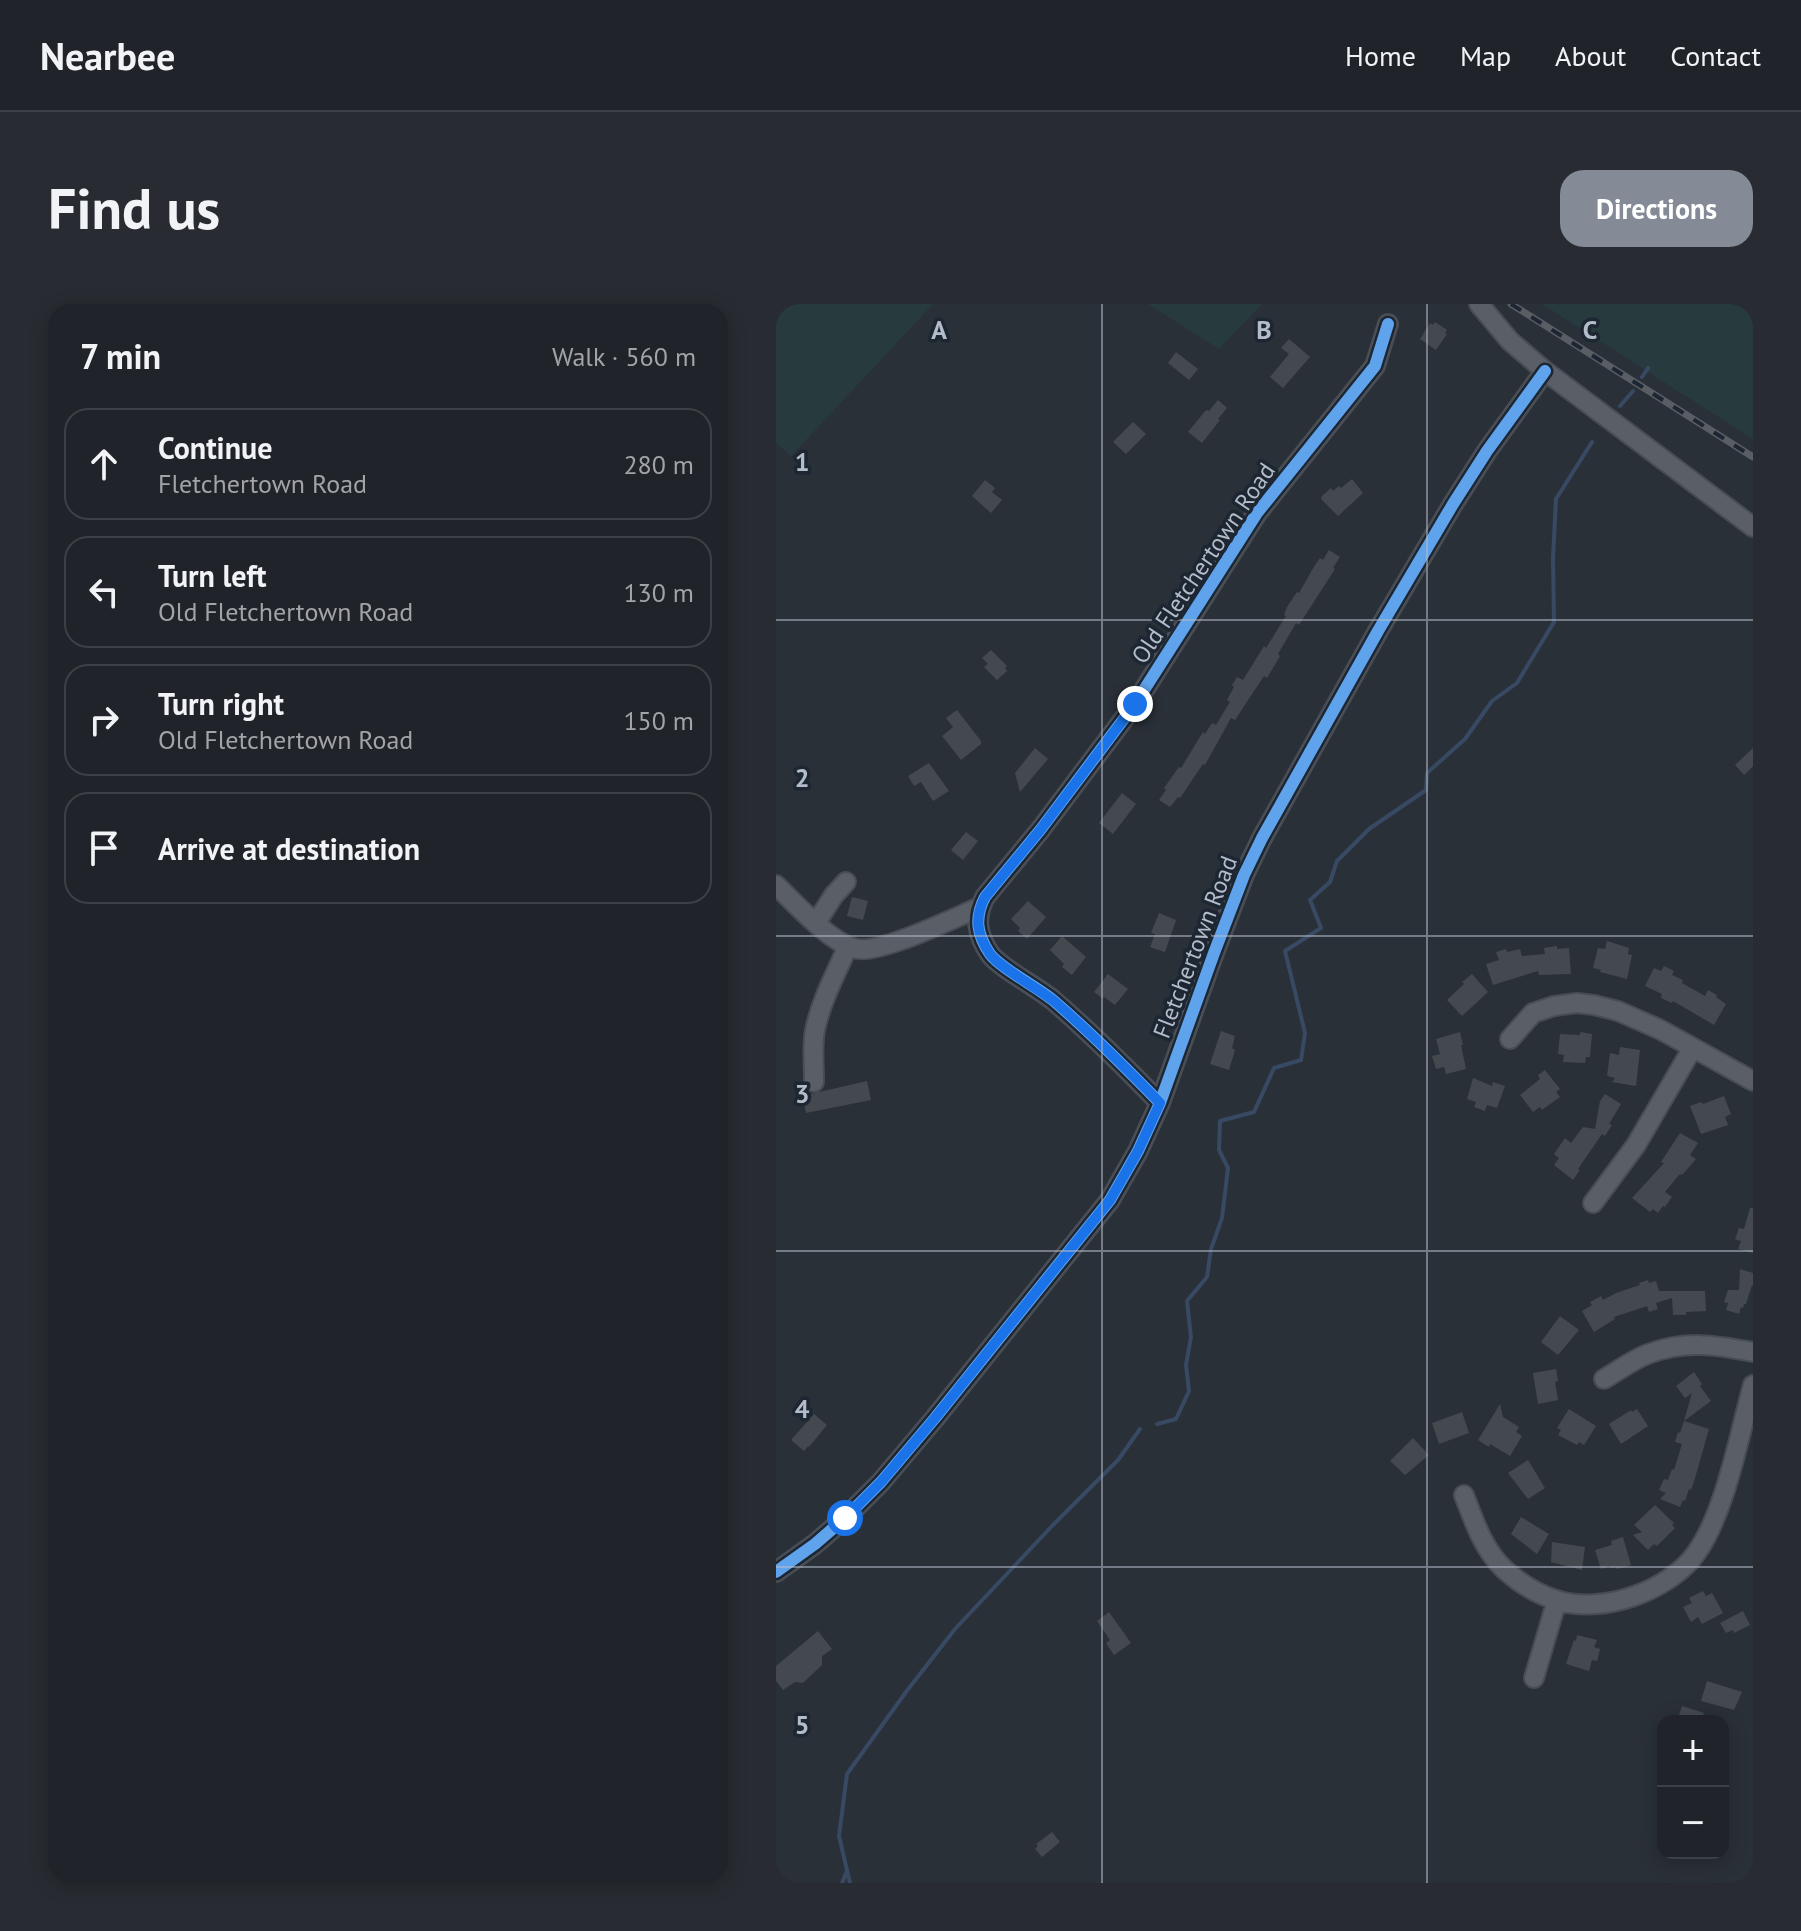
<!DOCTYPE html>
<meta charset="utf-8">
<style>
body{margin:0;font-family:"PT Sans",sans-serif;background:#282c32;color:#f1f3f6}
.controls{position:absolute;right:24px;bottom:24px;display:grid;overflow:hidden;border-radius:16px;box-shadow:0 4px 20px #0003}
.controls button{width:72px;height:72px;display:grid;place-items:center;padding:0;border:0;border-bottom:2px solid #3d4147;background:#20242a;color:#f1f3f6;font:40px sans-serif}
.stop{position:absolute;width:24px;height:24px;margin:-18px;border:6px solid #1a73e8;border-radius:50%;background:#fff}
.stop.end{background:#1a73e8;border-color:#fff;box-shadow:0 2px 8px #0008}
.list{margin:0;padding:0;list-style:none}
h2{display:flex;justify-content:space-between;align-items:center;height:104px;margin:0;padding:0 32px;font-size:34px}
h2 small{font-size:26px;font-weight:400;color:#a2a4a8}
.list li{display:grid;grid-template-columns:52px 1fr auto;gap:24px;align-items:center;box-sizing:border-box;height:112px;margin:0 16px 16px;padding:0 16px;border:2px solid #3d4147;border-radius:24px}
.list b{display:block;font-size:30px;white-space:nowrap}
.list p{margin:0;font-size:26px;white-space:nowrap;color:#a2a4a8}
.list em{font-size:26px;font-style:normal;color:#a2a4a8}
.icon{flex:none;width:44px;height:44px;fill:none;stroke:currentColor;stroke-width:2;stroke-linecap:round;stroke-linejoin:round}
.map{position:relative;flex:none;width:977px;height:1579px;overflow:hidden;border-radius:24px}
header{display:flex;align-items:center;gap:48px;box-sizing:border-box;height:112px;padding:0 40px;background:#20242a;border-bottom:2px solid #3d4147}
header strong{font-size:38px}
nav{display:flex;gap:44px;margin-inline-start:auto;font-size:28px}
.intro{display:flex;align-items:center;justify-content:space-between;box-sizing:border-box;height:192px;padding:0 48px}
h1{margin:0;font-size:56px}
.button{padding:20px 36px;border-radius:24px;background:#848b96;color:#fff;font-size:28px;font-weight:700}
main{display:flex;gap:48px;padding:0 48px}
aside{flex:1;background:#20242a;border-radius:24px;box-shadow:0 4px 20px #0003}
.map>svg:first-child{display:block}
.green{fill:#273a3e}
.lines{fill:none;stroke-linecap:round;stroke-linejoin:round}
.stream{stroke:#384963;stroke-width:4}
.building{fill:#444950}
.minor-casing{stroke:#484c53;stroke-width:22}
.minor{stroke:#5a5e66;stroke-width:18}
.rail-casing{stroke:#595d64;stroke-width:7}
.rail{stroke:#1d2633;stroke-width:4;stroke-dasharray:12;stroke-linecap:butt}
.cycleway-casing{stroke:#1d2633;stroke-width:17}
.cycleway{stroke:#60a3ed;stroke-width:12}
.route{stroke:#1a73e8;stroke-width:10}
.grid{fill:none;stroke:#b4bcc9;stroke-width:2;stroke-opacity:0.55}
.labels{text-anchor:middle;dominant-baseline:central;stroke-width:7;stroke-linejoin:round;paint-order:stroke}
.street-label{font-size:24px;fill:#b4bcc9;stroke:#1d2633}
.grid-label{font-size:26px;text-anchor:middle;font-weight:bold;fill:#b4bcc9;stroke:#1d2633;stroke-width:7;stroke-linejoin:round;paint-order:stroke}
</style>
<header>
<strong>Nearbee</strong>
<nav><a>Home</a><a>Map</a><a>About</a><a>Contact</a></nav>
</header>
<div class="intro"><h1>Find us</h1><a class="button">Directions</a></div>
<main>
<aside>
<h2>7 min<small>Walk · 560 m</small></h2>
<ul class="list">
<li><svg class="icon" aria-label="ahead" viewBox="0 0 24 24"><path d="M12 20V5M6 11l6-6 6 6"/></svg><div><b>Continue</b><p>Fletchertown Road</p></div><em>280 m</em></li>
<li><svg class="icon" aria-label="left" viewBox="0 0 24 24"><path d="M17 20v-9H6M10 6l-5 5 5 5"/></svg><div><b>Turn left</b><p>Old Fletchertown Road</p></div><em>130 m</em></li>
<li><svg class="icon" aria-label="right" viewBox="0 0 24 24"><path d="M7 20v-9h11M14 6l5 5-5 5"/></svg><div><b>Turn right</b><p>Old Fletchertown Road</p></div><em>150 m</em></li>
<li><svg class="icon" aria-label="arrive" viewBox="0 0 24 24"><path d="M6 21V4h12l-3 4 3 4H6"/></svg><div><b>Arrive at destination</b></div></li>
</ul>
</aside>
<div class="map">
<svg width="977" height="1579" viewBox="0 0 977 1579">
<rect width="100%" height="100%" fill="#2a3038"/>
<path class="green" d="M0 0H157L15 152 0 139Z
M372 0H486L443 45Z
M766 0H977V135Z"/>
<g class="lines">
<path class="stream" d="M866 73 872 64
M844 102 857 87
M381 1120 400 1115 413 1087 410 1061 415 1033 411 997 431 973 435 945 446 914 452 864 443 846 444 817 478 808 498 764 525 756 529 729 509 647 545 624 534 596 554 578 561 557 593 525 650 486 651 469 689 435 716 397 741 379 778 318 777 254 780 195 816 138
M66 1579 71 1567
M74 1579 63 1532 71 1470 130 1388 179 1325 276 1222 342 1156 364 1125"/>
</g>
<path class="building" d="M659 18 671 26 669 29 671 30 660 46 644 35 654 19 657 21Z
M513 35 534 53 507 84 494 73 513 50 505 44Z
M400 48 422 65 413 76 392 59Z
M442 96 451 104 442 115 444 116 426 139 412 128 430 106 433 107Z
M357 118 370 130 350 150 337 138Z
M576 175 587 189 562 212 545 195 546 192 555 184 557 187 563 182 565 184Z
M209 176 219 184 216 188 226 196 215 209 196 192Z
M553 246 564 253 557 264 559 265 523 321 520 319 502 350 504 352 491 374 488 372 459 416 455 414 429 461 427 460 404 494 402 493 394 503 383 496 390 486 388 484 403 463 405 464 427 428 429 430 436 419 440 421 454 398 451 396 458 383 456 381 461 373 467 376 488 342 490 344 503 323 510 312 508 311 511 303 521 288 523 289 539 261 544 254 547 256Z
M215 346 231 362 229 364 231 367 221 376 208 363 212 360 206 354Z
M181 406 205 437V440L185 456 166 432 177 423 170 414Z
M259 444 272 455 244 488 239 469Z
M977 444V462L968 471 959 461Z
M153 459 173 487 157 497 145 478 138 482 132 472Z
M346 489 360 500 337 530 323 519Z
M190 528 202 537 187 556 175 546Z
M76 593 92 597 87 616 71 612Z
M252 597 270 613 251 635 242 627 244 624 235 615Z
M383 609 400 616 389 648 374 643 379 630 375 629Z
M286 632 310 653 296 671 286 663 288 660 274 646Z
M831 637 853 644 852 650 856 651 851 675 824 668 825 666 817 664 822 644 829 645Z
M781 642V645L793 644 795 670 763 671 762 667 717 681 710 660 723 656 720 648 730 645 731 648 744 645 746 652 769 650 768 644Z
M888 662 898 667 896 671 907 676 906 679 929 692 932 686 941 691 940 693 950 700 938 721 897 697 896 699 885 694 886 690 869 682 878 664 885 667Z
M332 670 352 685 339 701 328 693 327 695 318 688Z
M696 670 712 688 686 712 671 696 688 680 686 678Z
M445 727 459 732 456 744 459 746 453 766 434 760Z
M684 728 687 741H685L690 765 670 770 668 763 660 765 656 752 664 750 660 735Z
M804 728 816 730 814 753H810L809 759 787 758 788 751 782 750 784 730 804 731Z
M844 743 864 746 860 782 836 778 839 774 831 772 834 749 843 751Z
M769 766 784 785 780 788 784 793 766 806 764 803 757 808 744 791 764 775 762 771Z
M697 774 716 782 717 778 729 782 721 804 711 801 709 807 698 803 700 798 691 795Z
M91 777 95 796 30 809 26 792Z
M829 790 845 800 833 820 836 821 829 832 826 830 802 865 804 866 797 876 778 861 783 854 778 850 789 834 795 839 807 823 819 825 824 797Z
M948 792 955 810 949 813 952 821 925 830 914 802 925 798 927 800Z
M904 829 922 839 914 851 920 855 907 870 903 871 889 888 896 893 889 903 887 902 882 909 877 905 874 908 856 894 888 859 885 858Z
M974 904H977V949L962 945 965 937 959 935 963 924 968 925Z
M964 965 977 969V982L976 981 970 1000H968L967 1004 965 1003 963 1010 950 1006 952 999 948 998 952 986H963Z
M872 976 873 979 880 977 883 987H929L930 1007 910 1008V1011H897L896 994 880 999 882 1005 873 1008 871 1002 838 1013 839 1015 818 1028 806 1007 816 1001 814 998 825 992 827 996 840 989 864 981 863 979Z
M784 1012 803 1026 782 1051 765 1038Z
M780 1065 782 1077 779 1078 782 1096 762 1100 757 1069Z
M918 1068 926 1080 924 1082 935 1097 908 1117 916 1089 909 1094 900 1082Z
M724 1100 727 1113 743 1123 740 1128 746 1132 734 1152 714 1140 713 1143 702 1136Z
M793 1105 820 1122 808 1141 803 1138 801 1141 782 1131 785 1126 781 1124Z
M861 1105 872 1122 845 1140 833 1120 855 1106 856 1108Z
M686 1108 693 1129 663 1140 656 1119Z
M38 1110 51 1121 33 1143 32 1142 28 1147 15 1136Z
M908 1117 933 1125 919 1174 915 1186 913 1185 909 1197 907 1196 904 1203 884 1195 890 1189 883 1186 888 1175 892 1176 896 1165 898 1166 906 1140 899 1138 902 1128 904 1129Z
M637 1134 653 1151 629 1171 614 1157Z
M752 1156 769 1184 752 1195 732 1169Z
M879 1201 898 1219 896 1221 899 1224 881 1242 878 1240 872 1246 857 1231 866 1228 858 1221Z
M745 1213 773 1230 761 1250 735 1230Z
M847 1233 855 1261 841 1265 840 1263 835 1264 834 1262 825 1265 819 1246 836 1241 835 1237Z
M776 1238 809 1243 806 1266 775 1258Z
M927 1287 930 1292 936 1289 947 1309 926 1320 922 1313 915 1318 907 1303 916 1299 913 1294Z
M967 1307 974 1321 958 1329 957 1326 950 1329 944 1319Z
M333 1308 355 1339 338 1351 330 1339 334 1336 321 1317Z
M42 1327 56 1345 46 1352V1361L27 1379 19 1378 7 1386 0 1377V1362Z
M801 1331 821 1336 818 1343 824 1345 821 1357 816 1356 813 1367 790 1360 798 1336 800 1337Z
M931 1377 966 1388 958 1406 925 1397Z
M906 1402 928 1409 925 1417H901Z
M276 1528 284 1538 266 1553 259 1545 262 1542 260 1540Z"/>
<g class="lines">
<g class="minor-casing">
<path id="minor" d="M703 0 734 37 769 67 977 223
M0 581C19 599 56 641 82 645 106 649 178 614 204 603
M40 619 58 591 70 578
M734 735 757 709 778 702 801 699 818 701 842 707 885 726 977 777
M38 778C38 760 36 743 39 726 45 697 60 669 72 642
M384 799C350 764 315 729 278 697 263 684 224 664 214 650 201 631 198 614 209 593L265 525 359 400 481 209 599 62 612 20
M817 899 860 841 916 745
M828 1075C842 1067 856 1056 872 1050 909 1036 940 1041 977 1048
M688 1191C698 1217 707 1245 728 1265 742 1278 761 1290 780 1296 826 1311 894 1287 921 1248 950 1206 963 1131 977 1081
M0 1268 39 1240 69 1214 105 1178 159 1114 334 896 362 847 384 799 438 649 468 571 486 534 602 327 677 200 711 147 769 67
M758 1374 781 1296"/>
</g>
<use href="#minor" class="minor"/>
<g class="rail-casing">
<path id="rail" d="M735 0 977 153"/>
</g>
<use href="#rail" class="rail"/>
<g class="cycleway-casing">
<path id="cycleway" d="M384 799C350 764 315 729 278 697 263 684 224 664 214 650 201 631 198 614 209 593L265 525 359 400 481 209 599 62 612 20
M0 1268 39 1240 69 1214 105 1178 159 1114 334 896 362 847 384 799 438 649 468 571 486 534 602 327 677 200 711 147 769 67"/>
</g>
<use href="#cycleway" class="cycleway"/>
</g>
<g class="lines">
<path class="route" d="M69 1214 105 1178 159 1114 334 896 362 847 384 799C350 764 315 729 278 697 262 684 224 664 214 650 201 631 198 614 209 593L265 525 359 400"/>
</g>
<path class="grid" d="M326 0V1579M651 0V1579M0 316H977M0 632H977M0 947H977M0 1263H977"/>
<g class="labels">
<g class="street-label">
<text transform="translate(427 259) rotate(-56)">Old Fletchertown Road</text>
<text transform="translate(419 643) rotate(-69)">Fletchertown Road</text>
</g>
</g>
<g class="grid-label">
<text x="163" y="35">A</text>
<text x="488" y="35">B</text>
<text x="814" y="35">C</text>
<text x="26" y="167">1</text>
<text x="26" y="483">2</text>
<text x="26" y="799">3</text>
<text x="26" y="1114">4</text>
<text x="26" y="1430">5</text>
</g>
</svg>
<div class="controls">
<button>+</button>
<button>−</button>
</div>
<div class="stop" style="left:69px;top:1214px"></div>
<div class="stop end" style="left:359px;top:400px"></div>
</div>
</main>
